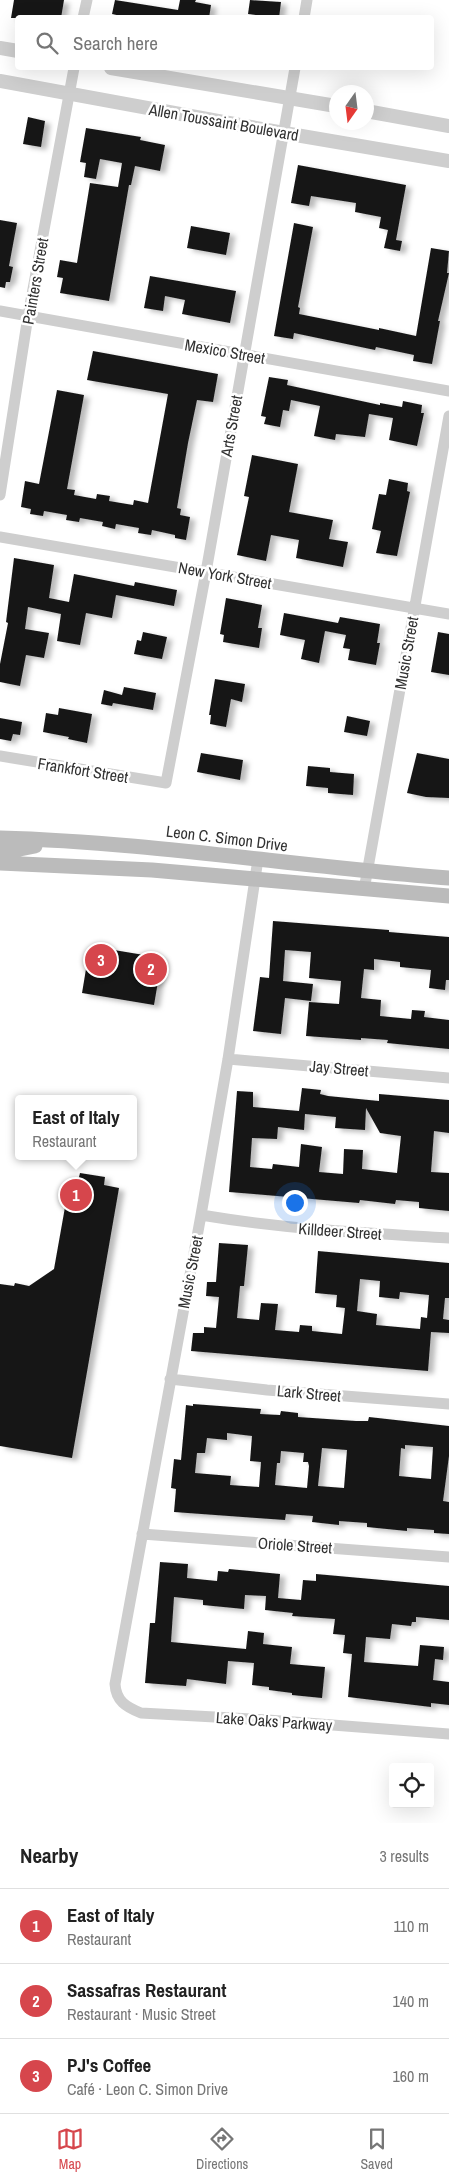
<!DOCTYPE html>
<meta charset="utf-8">
<style>
body{margin:0;font-family:"Archivo Narrow",sans-serif;background:#f6f6f6;color:#222}
.controls{position:absolute;right:15px;bottom:15px;display:grid;overflow:hidden;border-radius:5px;box-shadow:0 5px 20px #0002}
.controls button{width:45px;height:45px;display:grid;place-items:center;padding:0;border:0;border-bottom:1px solid #e0e0e0;background:#fff;color:#222;font:25px sans-serif}
.compass{position:absolute;left:329px;top:85px;width:45px;height:45px;border-radius:50%;background:#fff;box-shadow:0 5px 20px #0002;rotate:194deg}
.you{position:absolute;left:294px;top:1202px;width:18px;height:18px;margin:-12px;border:4px solid #fff;border-radius:50%;background:#1a73e8;box-shadow:0 0 0 8px #1a73e833}
.badge{display:grid;place-items:center;width:32px;height:32px;border-radius:50%;background:#d6464c;color:#fff;font-size:16px;font-weight:700}
.pin{position:absolute;translate:-50% -50%;border:2px solid #fff;box-shadow:0 1px 5px #0006}
.popup{position:absolute;left:15px;top:1095px;width:122px;height:65px;box-sizing:border-box;display:grid;place-content:center;border-radius:5px;background:#fff;filter:drop-shadow(0 1px 4px #0005);font-size:16px;white-space:nowrap;color:#767676}
.popup b{font-size:19px;color:#222}
.popup::after{content:'';position:absolute;left:50%;top:100%;margin-left:-10px;border:10px solid transparent;border-top-color:#fff}
.list{margin:0;padding:0;list-style:none}
h2{display:flex;justify-content:space-between;align-items:center;height:65px;margin:0;padding:0 20px;font-size:21px}
h2 small{font-size:16px;font-weight:400;color:#767676}
.list li{display:grid;grid-template-columns:32px 1fr auto;gap:15px;align-items:center;box-sizing:border-box;height:75px;padding:0 20px;border-top:1px solid #e0e0e0}
.list b{display:block;font-size:19px;white-space:nowrap}
.list p{margin:0;font-size:16px;white-space:nowrap;color:#767676}
.list em{font-size:16px;font-style:normal;color:#767676}
.icon{flex:none;width:28px;height:28px;fill:none;stroke:currentColor;stroke-width:2;stroke-linecap:round;stroke-linejoin:round}
.map{position:relative;flex:none;width:449px;height:1823px;overflow:hidden}
.search{position:absolute;background:#fff;box-shadow:0 5px 20px #0002;left:15px;right:15px;top:15px;height:55px;display:flex;align-items:center;gap:12px;box-sizing:border-box;padding:0 18px;border-radius:5px;color:#767676;font-size:19px}
.sheet{height:290px;background:#fff}
nav{display:flex;justify-content:space-around;align-items:center;box-sizing:border-box;height:70px;border-top:1px solid #e0e0e0;background:#fff;font-size:14px;color:#767676}
nav a{display:grid;justify-items:center;gap:2px}
nav .on{color:#d6464c}
.map>svg:first-child{display:block}
.building{fill:#181818;fill-rule:evenodd;filter:url(#shadow)}
.lines{fill:none;stroke-linecap:round;stroke-linejoin:round}
.minor{stroke:#cecece;stroke-width:11}
.tertiary{stroke:#cecece;stroke-width:14}
.secondary{stroke:#bbb;stroke-width:15}
.labels{text-anchor:middle;dominant-baseline:central;stroke-width:5;stroke-linejoin:round;paint-order:stroke}
.street-label{font-size:16px;fill:#313131;stroke:#fff}
</style>
<div class="map">
<svg width="449" height="1823" viewBox="0 0 449 1823">
<defs>
<filter id="shadow"><feDropShadow dx="5.5" dy="3" stdDeviation="2.5" flood-color="#0004"/></filter>
</defs>
<rect width="100%" height="100%" fill="#fff"/>
<path class="building" d="M14 0H64L61 18H11Z
M115 0 178 10 180 0H196L195 2 211 5 209 18H130L112 14Z
M250 0 281 2 279 18 248 14Z
M28 117 45 121 41 147 23 144Z
M86 128 141 137 140 140 165 145 160 171 135 166 131 185H129L109 301 60 293 63 278 57 277 60 260 77 263 90 183 118 187 122 163 100 159 96 179 84 177 86 163 80 162Z
M298 165 406 185 396 240 402 241 400 251 384 248 388 230 379 228 381 217 355 212 356 203 311 196 309 206 291 203Z
M0 220 17 223 9 266 13 267 10 282H6L5 288 0 287Z
M294 223 313 227 298 307 300 308 299 314 379 330V328L416 336 431 248 449 251 447 273H449L438 321H440L432 364 413 361 414 355 376 347 375 350 294 333 293 339 274 336Z
M191 226 230 233 226 255 187 248Z
M150 276 236 291 230 323 182 314 185 300 165 296 163 311 144 308Z
M93 351 218 374 213 402 197 400 188 443 177 508 181 509 180 515 190 517 186 540 175 538V535L152 530 151 535 138 533 139 528 116 524 115 529 102 526 103 522 80 518 79 522 66 520 67 515 44 511 43 516 30 514 31 509 21 507 25 481 39 484 57 390 84 395 67 489 75 490 74 495 96 499 97 494 110 496 109 501 133 505 134 500 148 503 168 394 87 380Z
M269 377 288 380 287 385 380 405V403L402 407 403 401 422 405 421 413H424L417 446 389 440 393 418 369 414 365 437 336 434 335 440 314 436 320 406 291 400 289 411 283 410 280 427 264 424 266 417 261 416Z
M252 455 298 464 289 512 333 520 329 539 348 542 343 567 296 558 299 540 271 535 266 561 237 555 249 497 244 496Z
M389 479 408 483 407 491 410 492 397 556 376 553 381 531 372 529 379 494 386 495Z
M14 558 54 565 49 598 69 602 74 574 134 586 135 582 177 590 174 606 116 595 112 618 86 613 80 645 57 641 61 614 28 607 25 629 49 633 44 658 26 655 20 686 0 682V664L8 623 6 622Z
M226 598 262 605 258 628H262L259 648 223 642 224 635 220 634Z
M284 613 338 623 340 617 380 624 377 643H380L376 665 348 660 350 649 343 648 346 635 325 631 319 663 301 659 305 640 280 635Z
M143 632 167 637 162 659 134 654 137 640 141 641Z
M438 632 449 634V675L431 672Z
M215 679 245 684 242 702 231 699 226 727 210 724 211 715H209Z
M124 687 156 693 153 710 113 703 112 706 101 704 104 690 122 695Z
M59 708 92 714 87 743 68 739 69 737 43 732 46 713 58 715Z
M347 716 370 721 367 736 344 732Z
M0 718 22 722 20 735 13 734 11 741 0 739Z
M201 753 243 760 240 780 197 772Z
M417 753 449 759V798L426 797 407 793Z
M308 766 330 768V772L354 774 353 795 328 793V788L306 786Z
M273 921 389 930V932L449 937V980H446L445 990 429 988 431 970 400 967V962L374 959V970L364 969 361 998 381 1000 380 1016 411 1019 412 1010 425 1011 424 1017 449 1020V1049L387 1043 388 1040 361 1038V1040L306 1036 309 1002 339 1004 341 981 309 978 311 952 285 950 283 981 313 984 311 1001 285 998 281 1034 253 1031 260 977 269 978Z
M102 948 162 958 154 1005 82 993 88 957Z
M302 1088 321 1090 320 1094 328 1096 379 1101V1094L449 1100V1133L434 1131 431 1172 449 1173V1211L419 1208V1202L396 1200 395 1204 360 1200 359 1203 229 1192 237 1091 253 1092V1107L299 1111ZM366 1108 380 1133 401 1136 397 1173 362 1169 363 1150 344 1149 343 1174 319 1172 322 1147 301 1144 299 1167 273 1164 272 1169 250 1167 252 1138 277 1139 278 1127 304 1130 305 1114 336 1117 335 1128 365 1130Z
M80 1173 105 1177 104 1185 119 1188 72 1458 0 1446V1284L14 1286 15 1283 29 1286 54 1269 70 1179 78 1181Z
M219 1243 248 1245 244 1286H240L237 1318 259 1320 261 1303 278 1304 275 1330 299 1332 300 1325 312 1326V1331L342 1334 345 1308 336 1307 337 1295 315 1293 318 1251 449 1263V1298H445L443 1319 449 1320V1333L431 1332 428 1371 191 1351 193 1333H204V1327L216 1328 219 1297 206 1296 207 1282H216ZM360 1279 380 1281 379 1297 399 1299 400 1292 429 1295 427 1318 421 1317 420 1329 376 1325 377 1314 357 1311Z
M193 1404 261 1409 260 1414 280 1415 281 1411 298 1413V1417L356 1421H368L369 1417 449 1426V1456L443 1501 449 1502V1534L434 1533V1530L407 1528V1531L367 1527V1523L339 1521V1525L312 1522 313 1516 286 1514 285 1520 174 1512 176 1489 171 1488 174 1459 181 1460 186 1405 193 1406ZM227 1433 252 1436 250 1461 261 1462 259 1487 230 1485 231 1476 195 1473 197 1453H205L207 1438 227 1440ZM405 1445 433 1447 431 1479 399 1476 401 1448 405 1449ZM322 1448 347 1450 344 1488 318 1486ZM281 1451 304 1453 303 1462H308L309 1466 307 1488 275 1485 277 1463H280Z
M160 1562 188 1564 187 1578 217 1581 218 1571 228 1572 229 1569 280 1574 278 1598 301 1600 303 1580 316 1581V1574L449 1586V1620L416 1617V1622H412L411 1626 392 1624 390 1639 366 1637 364 1662 418 1666 420 1645 444 1647 443 1660 435 1659 433 1680 449 1682V1705L431 1703V1707L348 1697 352 1654 343 1653 345 1635 333 1634 335 1619 292 1616 293 1613 265 1610 266 1596 245 1595 244 1609 203 1605V1600L174 1597 171 1642 246 1649 248 1631 264 1633 263 1644 292 1647 290 1664 325 1667 322 1698 292 1695V1693L269 1690V1687L252 1685 254 1663 228 1661 226 1684 187 1679 186 1686 145 1683 150 1623H155Z"/>
<g class="lines">
<path class="minor" d="M83 18 87 0
M304 18 307 0
M0 311 449 391
M0 495 28 316 74 68
M0 537 449 614
M0 756 166 783 206 572 295 68
M258 859 228 1059 201 1215 115 1684C116 1701 126 1707 141 1713L268 1720 449 1734
M364 890 449 416
M228 1059 449 1078
M201 1215C284 1229 366 1233 449 1238
M170 1379 267 1390 449 1404
M142 1534 449 1557"/>
<path class="tertiary" d="M0 48 18 51
M111 68 336 106
M0 81 284 133 449 161
M366 111 449 126"/>
<path class="secondary" d="M0 838C150 842 299 867 449 878
M0 853 35 846
M0 863 152 870 449 896"/>
</g>
<g class="labels">
<g class="street-label">
<text transform="translate(224 122) rotate(10)">Allen Toussaint Boulevard</text>
<text transform="translate(35 281) rotate(-80)">Painters Street</text>
<text transform="translate(225 351) rotate(10)">Mexico Street</text>
<text transform="translate(231 426) rotate(-80)">Arts Street</text>
<text transform="translate(225 575) rotate(10)">New York Street</text>
<text transform="translate(406 653) rotate(-80)">Music Street</text>
<text transform="translate(83 770) rotate(9)">Frankfort Street</text>
<text transform="translate(227 838) rotate(7)">Leon C. Simon Drive</text>
<text transform="translate(339 1068) rotate(5)">Jay Street</text>
<text transform="translate(340 1231) rotate(4)">Killdeer Street</text>
<text transform="translate(190 1272) rotate(-79)">Music Street</text>
<text transform="translate(309 1393) rotate(5)">Lark Street</text>
<text transform="translate(295 1545) rotate(4)">Oriole Street</text>
<text transform="translate(274 1721) rotate(4)">Lake Oaks Parkway</text>
</g>
</g>
</svg>
<div class="controls">
<button><svg class="icon" aria-label="locate" viewBox="0 0 24 24"><circle cx="12" cy="12" r="6"/><path d="M12 2v4M12 18v4M2 12h4M18 12h4"/></svg></button>
</div>
<svg class="compass" viewBox="-18 -18 36 36"><path d="M0-13l5 13h-10z" fill="#e53935"/><path d="M0 13l5-13h-10z" fill="#767676"/></svg>
<div class="you"></div>
<div class="pin badge" style="left:76px;top:1195px">1</div>
<div class="popup"><b>East of Italy</b>Restaurant</div>
<div class="pin badge" style="left:151px;top:969px">2</div>
<div class="pin badge" style="left:101px;top:960px">3</div>
<div class="search"><svg class="icon" aria-label="search" viewBox="0 0 24 24"><circle cx="10" cy="10" r="6"/><path d="M15 15l6 6"/></svg>Search here</div>
</div>
<section class="sheet">
<h2>Nearby<small>3 results</small></h2>
<ul class="list">
<li><span class="badge">1</span><div><b>East of Italy</b><p>Restaurant</p></div><em>110 m</em></li>
<li><span class="badge">2</span><div><b>Sassafras Restaurant</b><p>Restaurant · Music Street</p></div><em>140 m</em></li>
<li><span class="badge">3</span><div><b>PJ's Coffee</b><p>Café · Leon C. Simon Drive</p></div><em>160 m</em></li>
</ul>
</section>
<nav>
<a class="on"><svg class="icon" aria-label="map" viewBox="0 0 24 24"><path d="M3 6l6-2 6 2 6-2v14l-6 2-6-2-6 2zM9 4v14M15 6v14"/></svg>Map</a>
<a><svg class="icon" aria-label="directions" viewBox="0 0 24 24"><path d="M12 3l9 9-9 9-9-9zM9 14v-3h6M13 9l2 2-2 2"/></svg>Directions</a>
<a><svg class="icon" aria-label="saved" viewBox="0 0 24 24"><path d="M7 4h10v16l-5-4-5 4z"/></svg>Saved</a>
</nav>
